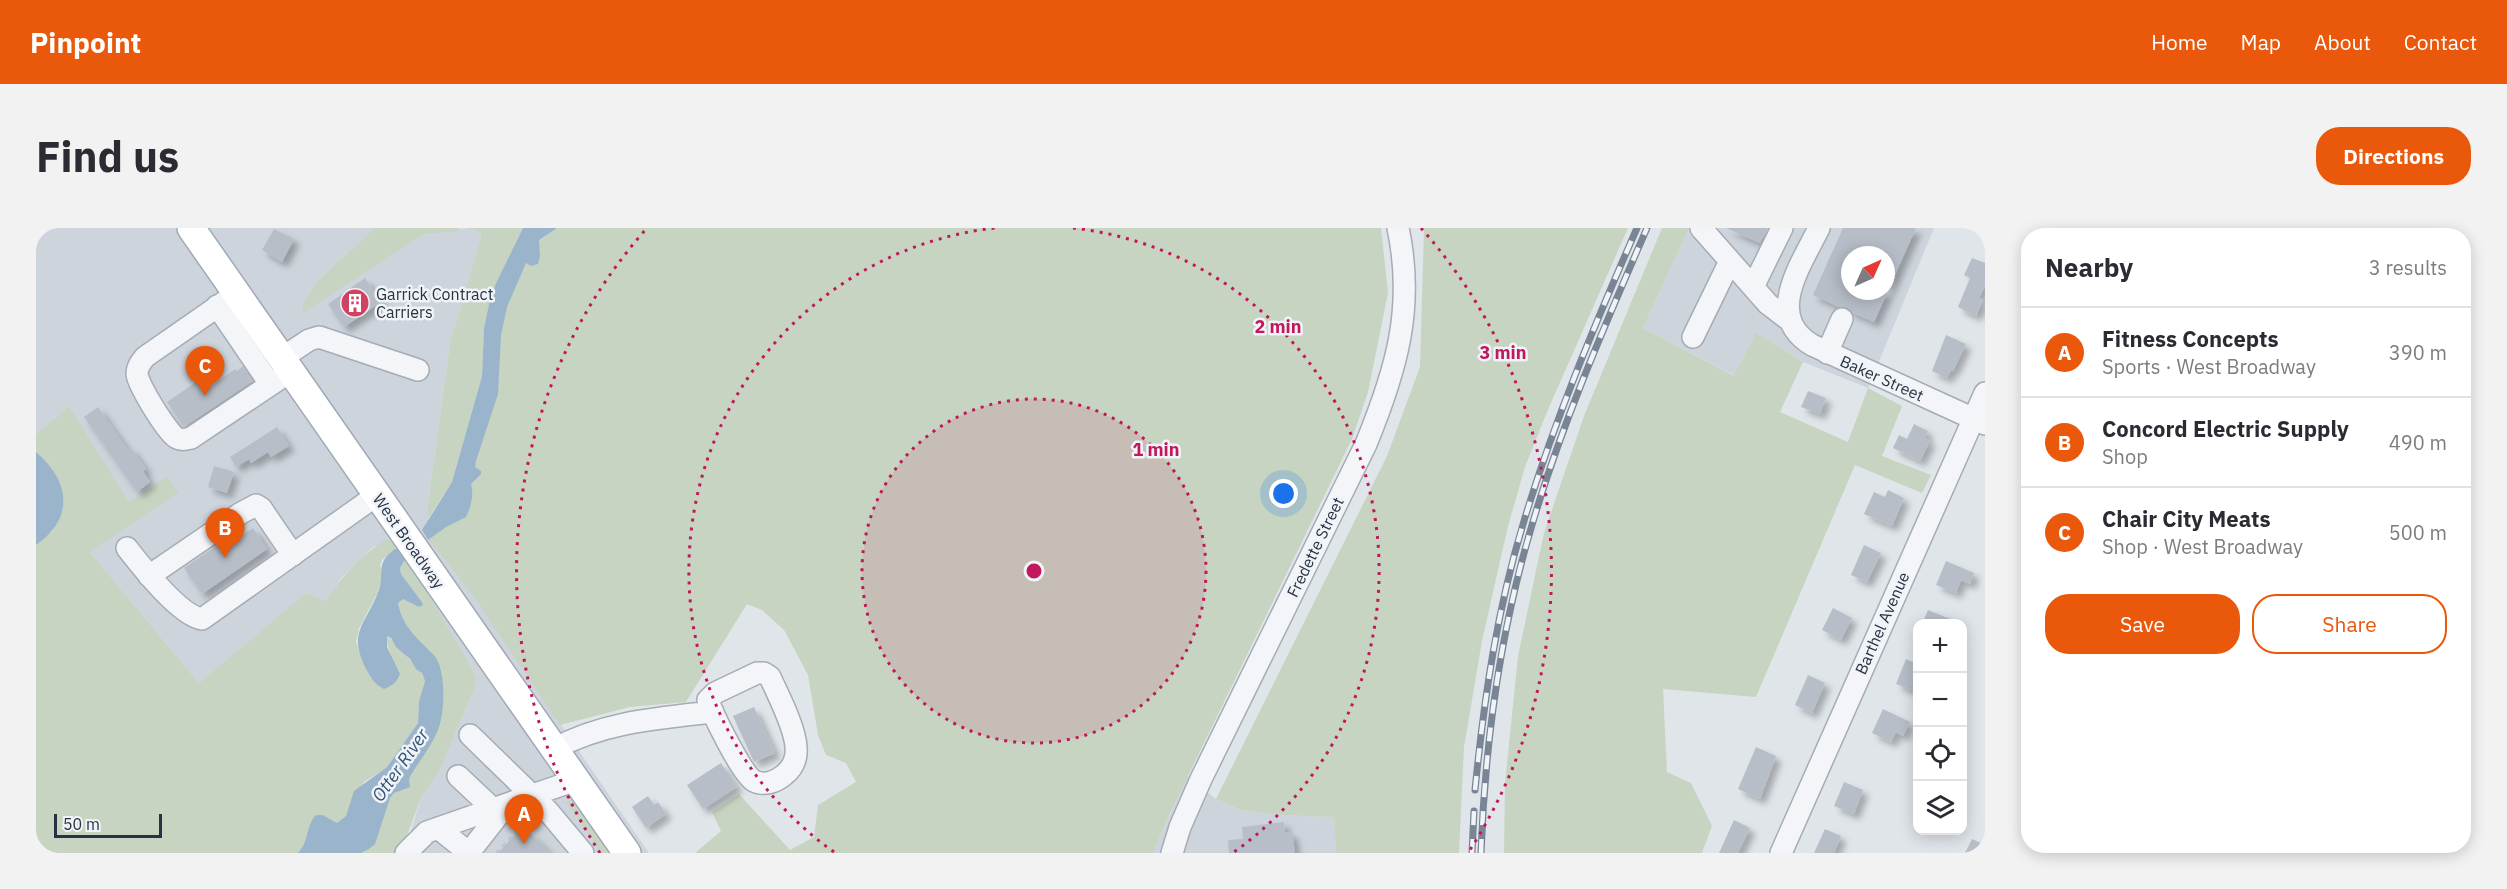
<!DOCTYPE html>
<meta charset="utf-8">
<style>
body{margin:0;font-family:"IBM Plex Sans",sans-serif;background:#f2f2f3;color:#2b2b33}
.controls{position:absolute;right:18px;bottom:18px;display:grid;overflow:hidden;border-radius:12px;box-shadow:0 3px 15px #0003}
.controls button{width:54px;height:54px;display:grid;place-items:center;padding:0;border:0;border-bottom:2px solid #e1e1e2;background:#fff;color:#2b2b33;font:30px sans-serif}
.compass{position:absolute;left:1805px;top:18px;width:54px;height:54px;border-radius:50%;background:#fff;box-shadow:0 3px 15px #0003;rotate:45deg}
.scale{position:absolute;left:18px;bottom:15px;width:108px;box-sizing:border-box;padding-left:6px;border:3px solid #283342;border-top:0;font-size:16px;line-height:21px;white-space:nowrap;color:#283342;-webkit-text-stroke:4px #f0f3f7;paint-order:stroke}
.you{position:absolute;left:1248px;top:266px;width:21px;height:21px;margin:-15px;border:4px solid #fff;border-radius:50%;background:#1a73e8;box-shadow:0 0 0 9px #1a73e833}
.badge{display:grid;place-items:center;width:39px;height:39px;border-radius:50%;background:#ea580c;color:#fff;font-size:20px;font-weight:700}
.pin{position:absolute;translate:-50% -50px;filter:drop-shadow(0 2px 3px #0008)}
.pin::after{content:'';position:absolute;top:32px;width:21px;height:18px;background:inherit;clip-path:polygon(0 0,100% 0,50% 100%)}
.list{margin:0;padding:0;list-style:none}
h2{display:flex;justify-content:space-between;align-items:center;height:78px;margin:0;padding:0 24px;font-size:26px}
h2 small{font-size:20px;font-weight:400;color:#7c7c81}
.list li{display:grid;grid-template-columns:39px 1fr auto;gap:18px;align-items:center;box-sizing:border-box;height:90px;padding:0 24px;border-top:2px solid #e1e1e2}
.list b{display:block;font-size:22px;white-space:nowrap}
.list p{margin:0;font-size:20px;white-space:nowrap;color:#7c7c81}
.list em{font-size:20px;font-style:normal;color:#7c7c81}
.actions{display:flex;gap:12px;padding:18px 24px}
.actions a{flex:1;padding:14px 0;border:2px solid #ea580c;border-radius:24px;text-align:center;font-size:21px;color:#ea580c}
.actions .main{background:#ea580c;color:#fff}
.icon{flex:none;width:33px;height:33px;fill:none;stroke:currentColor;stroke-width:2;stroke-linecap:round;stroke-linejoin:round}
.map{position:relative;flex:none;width:1949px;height:625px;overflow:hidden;border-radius:24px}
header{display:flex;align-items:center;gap:36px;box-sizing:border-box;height:84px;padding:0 30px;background:#ea580c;color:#fff}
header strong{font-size:28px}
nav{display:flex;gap:33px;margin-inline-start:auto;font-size:21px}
.intro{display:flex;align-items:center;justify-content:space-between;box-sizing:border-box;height:144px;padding:0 36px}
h1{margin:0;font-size:42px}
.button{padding:15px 27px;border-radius:24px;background:#ea580c;color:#fff;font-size:21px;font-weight:700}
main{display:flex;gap:36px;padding:0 36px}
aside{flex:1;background:#fff;border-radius:24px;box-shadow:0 3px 15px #0003}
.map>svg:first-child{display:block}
.built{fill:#ced4dc;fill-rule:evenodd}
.green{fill:#c7d4c1}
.water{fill:#9ab5cb}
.building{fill:#b7bec7;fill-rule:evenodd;filter:url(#shadow)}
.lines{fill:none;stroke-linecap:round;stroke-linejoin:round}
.minor-casing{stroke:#a5acb4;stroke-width:24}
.major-casing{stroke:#9faab6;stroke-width:30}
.path{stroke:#bec3c9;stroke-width:2;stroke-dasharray:4.5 4.5;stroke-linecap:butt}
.minor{stroke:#f3f5f8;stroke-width:21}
.major{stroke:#fff;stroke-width:27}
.rail-casing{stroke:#798594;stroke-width:7}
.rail{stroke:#f0f3f7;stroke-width:4.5;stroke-dasharray:14;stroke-linecap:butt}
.ring{fill:none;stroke:#c2185b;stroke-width:3;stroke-dasharray:3 6}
.labels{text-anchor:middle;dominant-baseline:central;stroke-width:5;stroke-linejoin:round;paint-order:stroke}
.poi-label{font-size:16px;fill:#283342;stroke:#f0f3f7;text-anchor:start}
.street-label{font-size:16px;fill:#283342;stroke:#f0f3f7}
.water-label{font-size:18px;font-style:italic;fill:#315477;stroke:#f0f3f7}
.centre{fill:#c2185b;stroke:#f0f3f7;stroke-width:3}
.ring-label{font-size:18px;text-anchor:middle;font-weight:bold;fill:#c2185b;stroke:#f0f3f7;stroke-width:5;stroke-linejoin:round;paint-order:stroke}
</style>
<header>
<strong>Pinpoint</strong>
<nav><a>Home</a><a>Map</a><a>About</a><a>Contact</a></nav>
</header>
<div class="intro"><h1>Find us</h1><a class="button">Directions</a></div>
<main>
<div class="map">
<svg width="1949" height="625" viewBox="0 0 1949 625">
<defs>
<filter id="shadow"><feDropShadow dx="5.5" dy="5.5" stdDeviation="3" flood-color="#0004"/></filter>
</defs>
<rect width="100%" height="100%" fill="#e0e5ea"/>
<path class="built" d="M0 0H385L389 6 432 0 446 5 414 115 392 276V291L497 456 613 625H360L374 606 385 570 404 542 441 454 436 440 355 313 337 319 306 349 289 373 270 366 163 455 54 324 0 232Z
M1653 0H1898L1832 160 1767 134 1723 107 1699 148 1607 100ZM1814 27H1850V63H1814Z
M1151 548 1180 571 1205 582 1240 587 1298 589 1300 625H1117Z"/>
<path class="green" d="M339 0H425L420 3 388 6 267 85 266 78 280 55Z
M432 0H487L460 55 453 76 448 100 446 148 416 254 392 291V276L414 115 446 5Z
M499 0H1345L1352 65 1332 164 1316 211 1135 583 1117 625H659L685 603 676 584 703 566 754 622 778 609 782 577 820 554 810 535 790 527 782 507 772 447 748 402 726 382 711 376 650 474 594 479 524 497 438 369 393 312 398 307 423 267 457 92Z
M1388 0H1592L1511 184 1489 239 1472 298 1446 413 1428 519 1423 625H1300L1298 589 1240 587 1205 582 1180 571 1351 228 1384 139Z
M1626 0H1653L1607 100 1698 148 1720 105 1767 134 1744 184 1812 214 1832 160 1866 178 1846 228 1895 247 1886 265 1819 237 1720 469 1627 461 1631 544 1655 555 1676 598 1666 625H1468L1469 555 1482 428 1508 305 1548 188Z
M33 178 93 274 131 249 142 265 54 324 163 455 270 365 289 373C306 349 325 326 351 311L361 316 365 321 359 322 346 332 344 337 347 347 341 366 323 400 320 414 326 432 335 450 355 429 350 411 352 408 386 445 389 453 383 473 382 495 351 539 328 554 310 588 301 595 287 587 274 600 266 621 262 625H0V317L17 303 25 259 12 234 0 224V207Z
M370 330 436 440 441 454 404 542 385 570 370 610 360 625H325C347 613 342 587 355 568 359 563 369 559 374 555L373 551C395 513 414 490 404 444 402 438 402 432 398 427 382 409 367 400 362 375L367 370 375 375 386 374 365 346 364 340Z
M535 568 575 625H565L531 575Z"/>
<path class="water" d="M487 0H521L503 12 504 28 502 36 495 38 490 35 471 79 465 107 462 166 440 233 439 239 445 243V246L435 256C438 268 435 278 430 289L410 299 392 312 386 302 416 254 446 148 448 100 453 76 460 55Z
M0 224C34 253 39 290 0 317Z
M359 321H365L370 330 364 340 365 346 386 374 387 377 383 379 367 371 362 375C367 400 382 410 398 427 410 441 409 482 403 499 397 517 382 534 373 551L374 559 358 565 354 570 339 616 333 621 325 625H262C273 614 270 597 280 587H287L301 595 310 588 318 563 351 539 382 495 383 473 389 453 386 445 380 441 374 431 360 419 355 410 351 408V419L364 446C361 454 356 458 348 461 339 457 335 450 330 441 312 405 328 398 341 367 351 345 337 337 359 321Z"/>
<path class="building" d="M1690 0H1732L1724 15Z
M1807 0H1880L1838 94 1817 85 1812 80 1803 79 1777 67ZM1814 27H1850V63H1814Z
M238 1 258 11 246 34 226 22Z
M1936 30 1949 35V58L1943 70 1947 72 1940 88 1922 79 1934 50 1928 47Z
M329 50 345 74 308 99 292 76Z
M1910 107 1930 116 1917 143 1915 142 1911 150 1896 143Z
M207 138 217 153 148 199 131 174 163 152 170 162 199 141 201 143Z
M1772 163 1790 170 1784 186 1765 179Z
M62 179 92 222 95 220 110 241 107 243 114 254 101 264 48 189Z
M1878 196 1892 203 1889 210 1894 213 1884 233 1857 220 1863 207 1871 211Z
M241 199 253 218 235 229 232 224 215 235 213 231 200 239 194 229Z
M178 238 198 244 191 265 172 259Z
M1852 262 1868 270 1856 298 1828 286 1838 264 1849 269Z
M217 300 231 321 166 366 148 340 186 314 189 319Z
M1828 317 1845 325 1831 354 1815 347Z
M1910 333 1938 345 1934 356 1925 352 1920 365 1900 357Z
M1797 380 1816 390 1805 412 1786 402Z
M1892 382 1924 395V396H1886Z
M1870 431 1881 436V464L1860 456Z
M1772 447 1789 455 1776 485 1759 477Z
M718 479 739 525 718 534 697 488Z
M1847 481 1874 494 1867 508 1860 504 1855 514 1836 505Z
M1720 519 1740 528 1724 571 1702 561Z
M685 535 701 559 667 581 651 557Z
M1808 554 1827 562 1818 586 1798 578Z
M612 568 618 577 622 574 630 586 610 600 596 579Z
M1698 592 1714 600 1702 625H1683Z
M1248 594 1249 605 1256 604 1259 625H1193L1192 612 1207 611 1206 599Z
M1789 601 1805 608 1798 625H1778Z
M483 602 489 608 493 604 515 625H462Z
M1936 611 1949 617V625H1929Z"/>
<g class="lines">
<g class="minor-casing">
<path id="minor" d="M1665 0 1732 76 1753 92
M1783 0C1765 37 1728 88 1776 117L1949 196
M1717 59 1746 0
M201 65 109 129C105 134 101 139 101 146 102 157 132 206 141 210 146 213 151 211 155 210L255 143
M181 78 234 156
M1657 109 1694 33
M1791 125 1806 91
M246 130 273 112 283 109 382 142
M91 320C105 338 143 387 166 391L341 267
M113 348 205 285 220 277 225 280 257 327
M721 445H728L734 449C742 467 759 499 760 519 761 530 757 540 748 547 740 554 728 558 718 553 706 546 677 487 672 472L679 465Z
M434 507 511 582 547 625
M518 521C567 494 623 490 677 484
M422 548 457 581
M402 600 428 621 435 622 471 576
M370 625 391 604 540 552
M1136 625 1144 599 1165 551 1330 216C1360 143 1379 80 1362 0
M1745 625 1949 165"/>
</g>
<g class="major-casing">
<path id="major" d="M155 0 591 625"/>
</g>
<path class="path" d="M460 625 486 597"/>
<use href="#minor" class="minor"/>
<use href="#major" class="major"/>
<g class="rail-casing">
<path id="rail" d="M1439 562C1448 471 1461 381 1488 293 1518 193 1559 96 1601 0
M1436 625 1438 583
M1445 625C1449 514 1464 404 1496 297 1526 195 1569 97 1611 0"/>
</g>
<use href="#rail" class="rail"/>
</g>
<circle cx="998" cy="343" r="172" fill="#c2185b" fill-opacity=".12"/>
<g class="ring">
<circle cx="998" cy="343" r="172"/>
<path d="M798 624A345 345 0 0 1 959 0M1037 0A345 345 0 0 1 1198 624"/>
<path d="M564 625A517 517 0 0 1 611 0M1385 0A517 517 0 0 1 1432 625"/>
</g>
<defs>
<g id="building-disc" transform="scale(1.5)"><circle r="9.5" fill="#d24260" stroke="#f0f3f7"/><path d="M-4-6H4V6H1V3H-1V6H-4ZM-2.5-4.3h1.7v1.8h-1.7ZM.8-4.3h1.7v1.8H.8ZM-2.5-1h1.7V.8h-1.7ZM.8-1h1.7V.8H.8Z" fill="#fff"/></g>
</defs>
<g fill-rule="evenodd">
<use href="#building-disc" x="319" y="75"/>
</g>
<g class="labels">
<g class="poi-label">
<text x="340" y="66">Garrick Contract<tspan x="340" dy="18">Carriers</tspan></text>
</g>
<g class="street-label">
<text transform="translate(1846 150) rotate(24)">Baker Street</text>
<text transform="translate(373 313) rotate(55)">West Broadway</text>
<text transform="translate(1279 319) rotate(-64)">Fredette Street</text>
<text transform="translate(1846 395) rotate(-66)">Barthel Avenue</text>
</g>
<g class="water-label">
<text transform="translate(364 537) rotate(-55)">Otter River</text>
</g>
</g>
<circle cx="998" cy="343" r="9" class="centre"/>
<g class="ring-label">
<text x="1242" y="105">2 min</text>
<text x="1467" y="131">3 min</text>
<text x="1120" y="228">1 min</text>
</g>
</svg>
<div class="controls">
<button>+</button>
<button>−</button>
<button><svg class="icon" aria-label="locate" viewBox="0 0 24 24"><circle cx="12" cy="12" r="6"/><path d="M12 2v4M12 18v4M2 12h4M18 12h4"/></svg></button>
<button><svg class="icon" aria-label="layers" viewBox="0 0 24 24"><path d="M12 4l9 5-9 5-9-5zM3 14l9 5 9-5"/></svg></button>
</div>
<svg class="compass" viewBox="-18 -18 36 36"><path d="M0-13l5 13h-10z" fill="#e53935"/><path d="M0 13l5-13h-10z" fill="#7c7c81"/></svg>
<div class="scale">50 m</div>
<div class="you"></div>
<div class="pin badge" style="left:488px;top:616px">A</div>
<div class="pin badge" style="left:189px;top:330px">B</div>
<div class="pin badge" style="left:169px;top:168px">C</div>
</div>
<aside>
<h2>Nearby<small>3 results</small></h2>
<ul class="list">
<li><span class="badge">A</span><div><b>Fitness Concepts</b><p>Sports · West Broadway</p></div><em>390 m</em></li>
<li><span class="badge">B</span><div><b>Concord Electric Supply</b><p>Shop</p></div><em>490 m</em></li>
<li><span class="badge">C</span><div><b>Chair City Meats</b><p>Shop · West Broadway</p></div><em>500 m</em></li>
</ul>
<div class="actions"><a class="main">Save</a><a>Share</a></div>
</aside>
</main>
